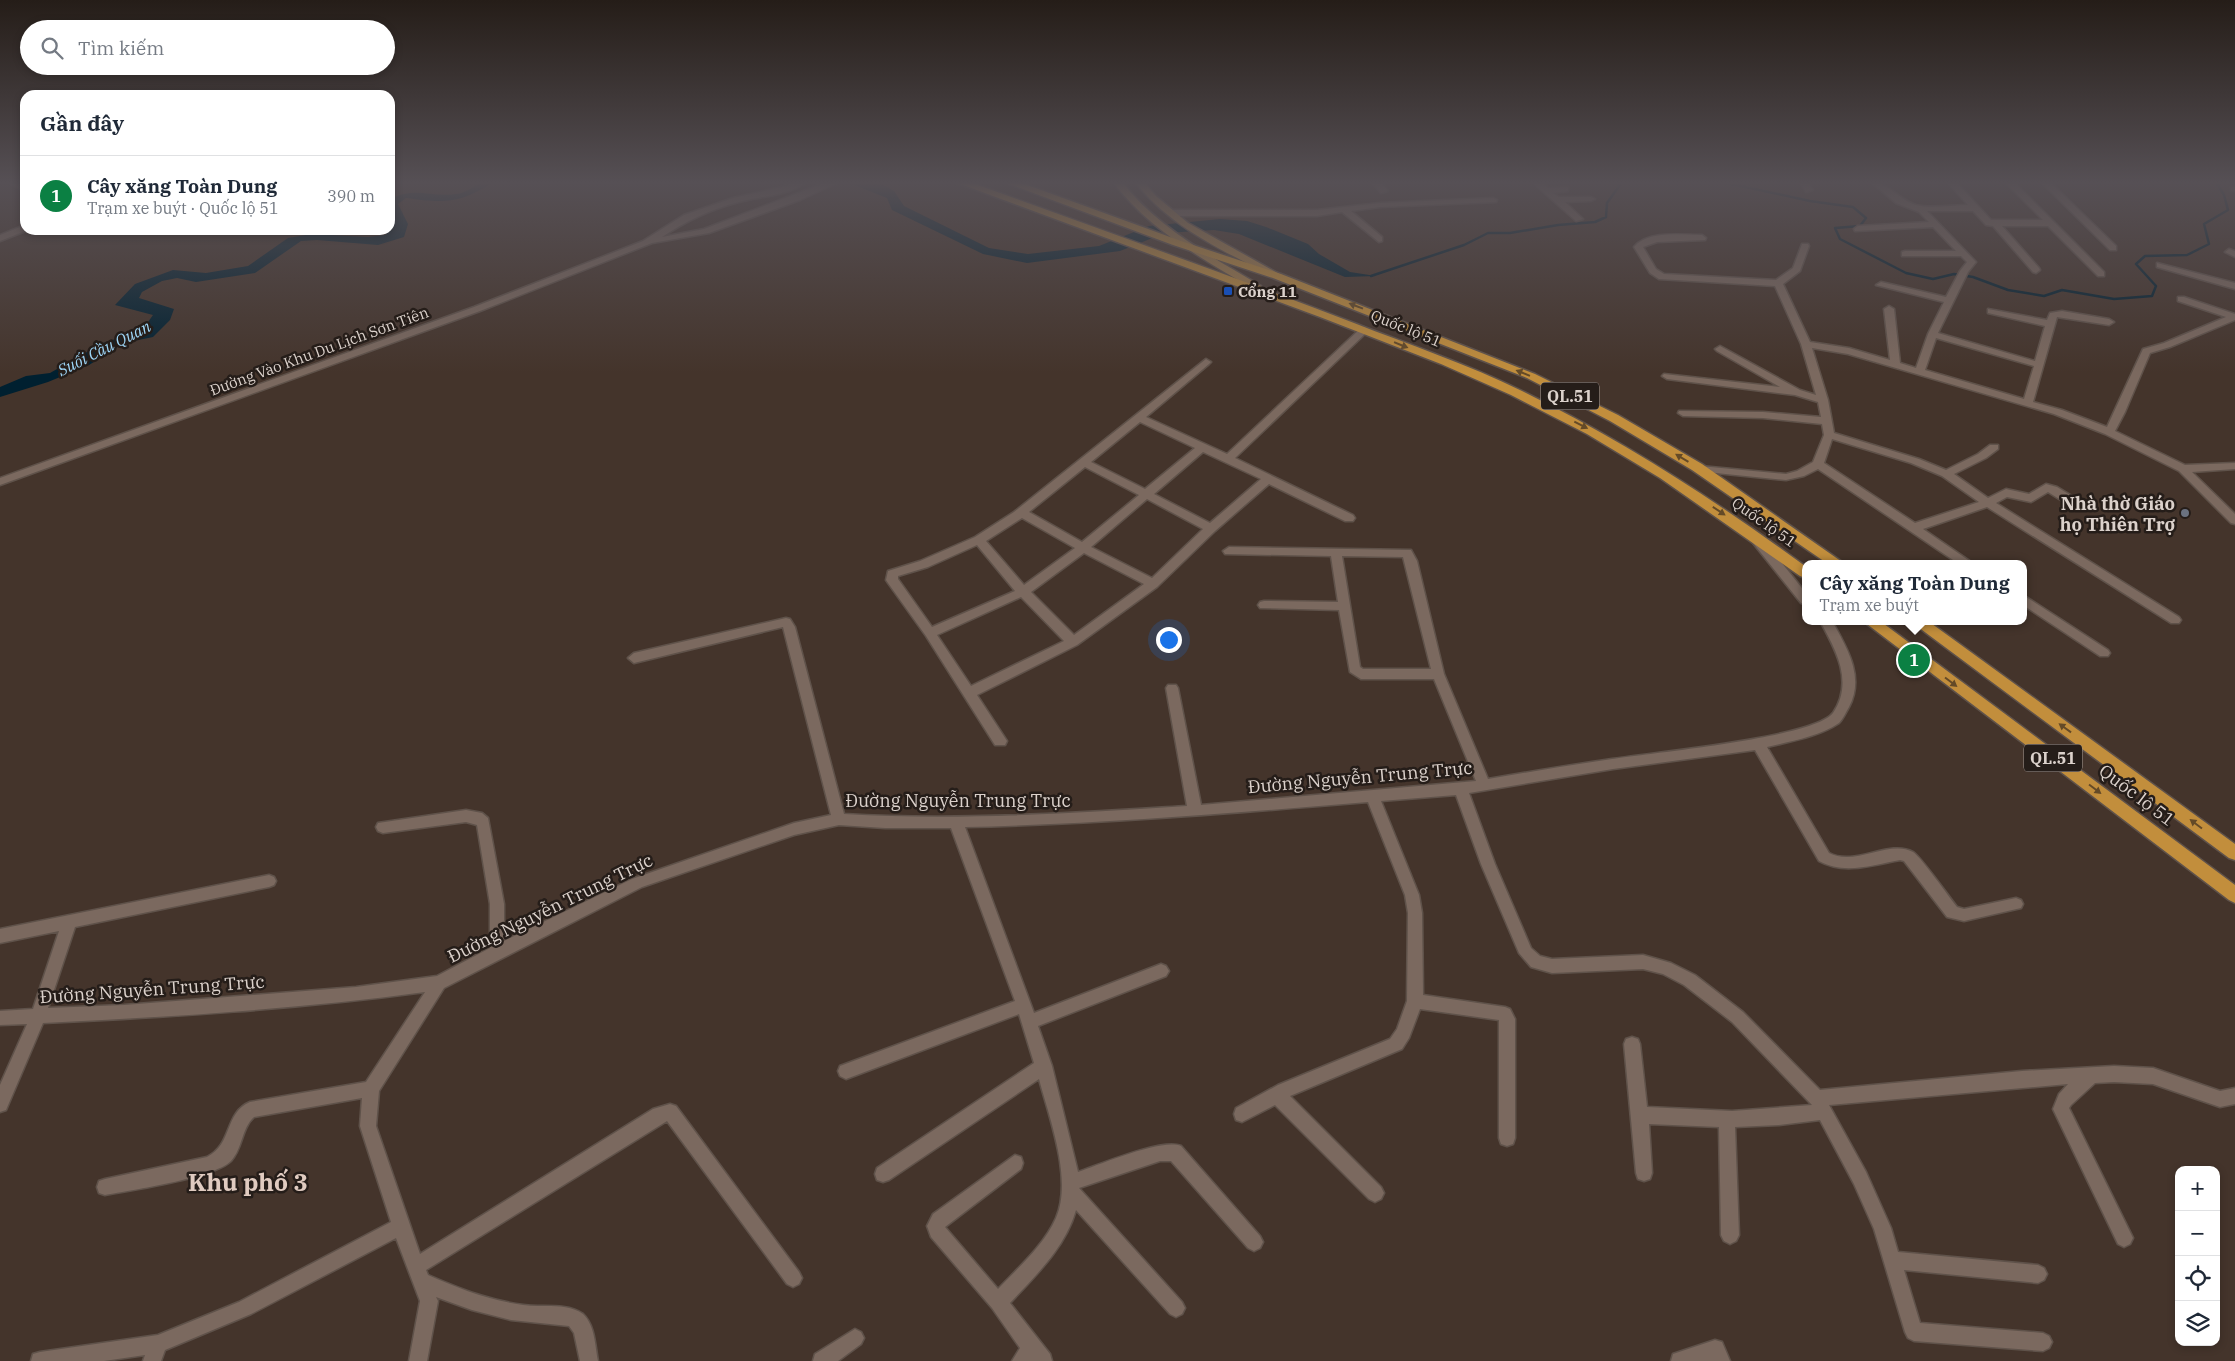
<!DOCTYPE html>
<html lang="vi">
<meta charset="utf-8">
<style>
body{margin:0;font-family:"IBM Plex Serif",serif;background:#f2f2f3;color:#1f2937}
.controls{position:absolute;right:15px;bottom:15px;display:grid;overflow:hidden;border-radius:10px;box-shadow:0 2px 8px #0003}
.controls button{width:45px;height:45px;display:grid;place-items:center;padding:0;border:0;border-bottom:1px solid #e0e1e3;background:#fff;color:#1f2937;font:25px sans-serif}
.you{position:absolute;left:1168px;top:639px;width:18px;height:18px;margin:-12px;border:4px solid #fff;border-radius:50%;background:#1a73e8;box-shadow:0 0 0 8px #1a73e833}
.badge{display:grid;place-items:center;width:32px;height:32px;border-radius:50%;background:#0b8043;color:#fff;font-size:16px;font-weight:700}
.pin{position:absolute;translate:-50% -50%;border:2px solid #fff;box-shadow:0 1px 5px #0006}
.popup{position:absolute;left:1802px;top:560px;width:225px;height:65px;box-sizing:border-box;display:grid;place-content:center;border-radius:10px;background:#fff;filter:drop-shadow(0 1px 4px #0005);font-size:16px;white-space:nowrap;color:#747a83}
.popup b{font-size:19px;color:#1f2937}
.popup::after{content:'';position:absolute;left:50%;top:100%;margin-left:-10px;border:10px solid transparent;border-top-color:#fff}
.list{margin:0;padding:0;list-style:none}
h2{display:flex;justify-content:space-between;align-items:center;height:65px;margin:0;padding:0 20px;font-size:21px}
h2 small{font-size:16px;font-weight:400;color:#747a83}
.list li{display:grid;grid-template-columns:32px 1fr auto;gap:15px;align-items:center;box-sizing:border-box;height:80px;padding:0 20px;border-top:1px solid #e0e1e3}
.list b{display:block;font-size:19px;white-space:nowrap}
.list p{margin:0;font-size:16px;white-space:nowrap;color:#747a83}
.list em{font-size:16px;font-style:normal;color:#747a83}
.icon{flex:none;width:28px;height:28px;fill:none;stroke:currentColor;stroke-width:2;stroke-linecap:round;stroke-linejoin:round}
.map{position:relative;flex:none;width:2235px;height:1361px;overflow:hidden}
.search{position:absolute;background:#fff;box-shadow:0 2px 8px #0003;left:20px;top:20px;width:375px;height:55px;display:flex;align-items:center;gap:12px;box-sizing:border-box;padding:0 18px;border-radius:28px;color:#747a83;font-size:19px}
.panel{position:absolute;background:#fff;box-shadow:0 2px 8px #0003;left:20px;top:90px;width:375px;height:145px;border-radius:15px}
.map>svg:first-child{display:block}
.water{fill:#002030}
.lines{fill:none;stroke-linecap:round;stroke-linejoin:round}
.stream{stroke:#002030;stroke-width:2.5}
.minor-casing{stroke:#5f524a;stroke-width:3}
.major-casing{stroke:#5f524a;stroke-width:3}
.highway-casing{stroke:#5f524a;stroke-width:3}
.minor{fill:#7b695f;fill-rule:evenodd}
.major{fill:#a67f4a;fill-rule:evenodd}
.highway{fill:#c28e3c;fill-rule:evenodd}
.oneway{fill:#644a27}
.transit-dot{fill:#1a4fb4;stroke:#251d19;stroke-width:2}
.worship-dot{fill:#6b7280;stroke:#251d19;stroke-width:2}
.labels{text-anchor:middle;dominant-baseline:central;stroke-width:5;stroke-linejoin:round;paint-order:stroke}
.far-poi-label{font-size:15px;font-weight:bold;fill:#dbd1cb;stroke:#251d19;text-anchor:start}
.far-street-label{font-size:15px;fill:#dbd1cb;stroke:#251d19}
.far-water-label{font-size:16px;font-style:italic;fill:#9ed5f6;stroke:#251d19}
.shield{fill:#251d19;stroke:#a49b96;stroke-width:1}
.shield-label{font-size:16px;font-weight:bold;fill:#dbd1cb}
.poi-label{font-size:18px;font-weight:bold;fill:#dbd1cb;stroke:#251d19;text-anchor:end}
.street-label{font-size:18px;fill:#dbd1cb;stroke:#251d19}
.near-quarter-label{font-size:24px;font-weight:bold;fill:#e0cbc0;stroke:#251d19}
</style>
<div class="map">
<svg width="2235" height="1361" viewBox="0 0 2235 1361">
<rect width="100%" height="100%" fill="#44342b"/>
<path class="water" d="M481 182H493C460 204 444 203 406 198L398 204 408 224 404 237 378 245 317 240 301 241 255 273 196 282 177 278 162 281 142 292 139 298 174 309 170 320 153 337 124 343 89 365 48 382 0 397V387L26 376 50 373 103 343 128 335 148 322 153 315 115 305 135 284 173 270 206 273 248 266 288 238 312 234 368 237 385 235 390 230V199C417 186 430 198 456 194 465 193 474 187 481 182Z
M847 182H878L894 191 904 206 989 248 1028 254 1099 246 1149 226 1220 219 1247 221 1266 227 1308 244 1319 254 1350 272 1376 276 1345 277 1239 234 1214 230 1165 233 1120 251 1027 263 983 254 892 210 887 198Z"/>
<g class="lines">
<path class="stream" d="M1722 182 1810 201 1853 207 1866 218 1860 226 1835 228 1840 239 1906 273 1933 279 1954 274 1973 277 2008 290 2044 296 2062 290 2114 299 2152 296 2156 286 2136 264 2145 256 2187 255 2209 244 2204 224 2228 210 2224 195 2216 182
M1371 276 1464 245 1488 233H1510L1558 225 1595 222 1606 217 1607 203 1622 182"/>
<g class="minor-casing">
<path id="minor" d="M8 182H18L25 186V192Z
M794 182H806C788 196 760 196 739 202 711 209 686 221 662 237L704 229 827 182H839L800 200 709 233 652 243 480 311 0 485V478L474 307 643 241 684 215 733 198 782 187Z
M1372 182H1381L1388 191 1381 193Z
M1532 182H1541L1548 188 1568 187V191L1553 193 1559 197H1591L1595 199 1591 201 1565 202 1583 219 1576 221Z
M1800 182H1808L1813 190 1806 192Z
M1871 182C1888 182 1899 200 1916 205 1931 209 1952 205 1968 205L1947 182H1956L1991 220H2043L2005 182H2014L2104 272V276H2098L2048 226H2002L2039 268 2040 270 2036 273 2033 272 1993 226 1986 225 1973 211H1927L1976 262 1968 272 1938 333 2035 361 2045 326 1988 313V309L2047 320 2050 313 2062 311 2109 319 2114 322 2109 325 2057 317 2033 402 2062 410 2107 427 2143 349 2164 343 2226 317 2178 301V297H2184L2235 314V320L2170 347 2150 353 2125 412 2115 431 2185 465 2235 463V469L2192 472 2235 514V524L2231 523 2179 471 2105 434 2054 414 1848 354 1812 348 1828 400 1834 433 1919 459 1946 470 1978 454 1990 445H1998V449L1986 458 1954 474 1988 498 2006 489 2029 494 2046 484 2057 487 2080 501 2081 504 2080 507H2072L2048 492 2031 502 2007 497 1996 503 2179 617 2181 620 2179 623H2171L1987 507 1923 529 1974 564H1959L1818 469 1804 476 1786 480 1696 471V467L1700 466 1786 474 1797 471 1813 462 1824 435 1822 424 1763 418 1683 416 1678 413 1679 411 1763 412 1821 417 1818 402 1795 395 1667 379 1662 376 1664 374 1780 387 1717 351 1715 349 1720 346 1800 390 1816 395 1801 344 1775 286 1659 279 1650 273 1634 247C1648 230 1682 235 1702 235L1706 238 1705 240 1657 242 1643 247 1656 269 1664 274 1776 280 1793 268 1802 244H1808L1809 246 1800 271 1783 284 1810 342 1849 348 1890 360 1884 309 1889 306 1894 309 1900 363 1916 368 1928 334 1944 302 1876 285 1881 282 1946 297 1960 271 1967 262 1961 256H1902V252L1905 251H1956L1933 227 1855 231 1854 229 1858 226 1929 222 1919 212 1896 203ZM1936 338 2034 366 2024 399 1925 370ZM1832 439 1911 463 1942 476 1979 502 1915 523 1824 463Z
M2041 182H2050L2116 246V250H2110Z
M2231 187H2235V191H2231Z
M1493 198 1497 200 1496 202 1380 207 1351 211 1382 237V241L1379 242 1342 212 1317 216H1172L1168 213 1172 210H1317L1380 203Z
M25 225V230H28L0 241V235Z
M2229 249 2235 251V257L2225 252Z
M2157 263 2235 283V289L2157 267Z
M1364 327 1369 330 1367 332 1235 458 1353 515 1355 518 1353 521H1345L1269 484 1215 531 1157 587 1077 645 977 695 1007 741 1005 745H995L926 636 888 583 886 580 888 571 920 561 975 537 1014 512 1206 359 1211 362 1209 364 1146 417 1227 454 1361 328ZM1140 422 1195 448 1145 489 1091 462ZM1203 452 1261 479 1210 523 1154 494ZM1085 467 1139 495 1082 542 1029 512ZM1147 499 1203 529 1152 578 1091 547ZM1022 518 1075 548 1024 585 986 541ZM977 545 1015 591 932 627 898 579V576L928 567ZM1084 553 1144 584 1074 635 1031 592ZM1021 597 1064 641 971 686 937 635Z
M1757 536 1761 537 1805 592V604L1801 603 1753 543 1751 540 1753 537Z
M1229 547 1411 550 1417 561 1444 674 1488 779C1529 772 1571 765 1612 759 1649 753 1814 738 1833 713 1854 682 1836 650 1820 621H1832C1847 648 1865 677 1849 707 1846 712 1843 719 1839 723 1818 737 1791 741 1767 747L1829 853C1855 867 1889 839 1913 852 1921 857 1949 897 1957 907L1964 909 2016 898 2021 900 2023 904 2021 908 1964 921 1947 917 1904 861 1900 860C1873 865 1844 875 1819 861L1755 750 1613 769 1469 793 1495 864 1531 948 1540 956 1552 959 1643 955 1671 963 1695 975 1743 1012 1820 1090 2022 1071 2114 1066 2153 1068 2220 1091 2235 1088V1104L2220 1107 2153 1084 2114 1082 2095 1083 2071 1105 2069 1108 2133 1238 2130 1244 2124 1247 2118 1244 2053 1109 2059 1094 2068 1084 1829 1105 1866 1172 1891 1228 1898 1252 2038 1265 2044 1268 2047 1274 2044 1280 2038 1283 1904 1270 1920 1323 2043 1333 2049 1336 2052 1342 2049 1348 2043 1351 1914 1341 1908 1338 1905 1332 1874 1229 1854 1184 1820 1120 1779 1125 1735 1127 1739 1235 1736 1241 1730 1244 1724 1241 1721 1235 1719 1127 1649 1124 1652 1173 1650 1179 1644 1181 1638 1179 1636 1173 1624 1044 1626 1039 1632 1037 1638 1039 1640 1044 1647 1107 1732 1111 1812 1105 1732 1022 1684 985 1663 974 1643 969 1552 973 1531 967 1519 953 1481 864 1456 795 1381 801 1419 895 1422 913 1423 995 1505 1007 1510 1009 1515 1019V1138L1513 1144 1507 1146 1501 1144 1499 1138V1020L1420 1009 1409 1038 1402 1049 1290 1096 1381 1187 1384 1193 1381 1199 1375 1202 1369 1199 1275 1105 1242 1122 1236 1120 1234 1114 1236 1108 1278 1085 1390 1039 1397 1029 1407 1001 1408 913 1405 895 1368 802C1234 813 1100 824 965 827L1034 1013 1161 964 1166 966 1169 971 1166 976 1038 1026 1052 1066 1078 1172C1099 1165 1162 1138 1181 1146L1260 1236 1263 1242 1260 1248 1254 1251 1248 1248 1171 1161H1160L1079 1188 1182 1302 1185 1308 1182 1314 1176 1317 1170 1314 1076 1210C1065 1248 1036 1275 1010 1303L1050 1354 1052 1361H1012L1020 1348 992 1308 931 1237 927 1226 933 1214 1015 1155 1021 1157 1023 1163 1021 1169 945 1227 998 1289C1019 1267 1044 1245 1056 1218 1073 1179 1049 1117 1039 1079L889 1180 883 1182 877 1180 875 1174 877 1168 1034 1063 1019 1014 846 1079 840 1076 838 1071 840 1066 1015 1001 951 828H885L839 825 794 835 642 887 444 988 379 1091 376 1126 420 1254 653 1109 670 1104 676 1106 799 1272 802 1278 799 1284 793 1287 787 1284 667 1121 426 1270 428 1275C462 1290 501 1305 538 1306 552 1306 571 1305 583 1314 595 1325 595 1346 598 1361H580L574 1333 569 1326 511 1320 472 1310 436 1297 438 1301 427 1361H409L420 1301 396 1238 251 1314 165 1350 161 1361H143L145 1355 104 1361H31L33 1354 40 1352 158 1335 239 1302 391 1222 360 1126 362 1098 254 1117C241 1129 243 1148 231 1161 214 1178 132 1190 105 1195L99 1193 97 1187 99 1181 105 1179 207 1157C233 1144 224 1113 250 1102L366 1082 425 992C298 1009 170 1017 43 1023L6 1110 0 1112V1085L27 1024 0 1025V1011L33 1009 59 931 0 943V929L269 875 274 877 276 881 274 885 269 887 75 927 48 1008 124 1005 356 987 437 976 490 948V904L477 825 466 822 383 833 378 831 376 827 378 823 466 810 482 813 488 818 504 904V941L632 879 794 823 831 815 783 627 634 663 628 658 634 653 786 618 790 619 795 627 844 814C959 821 1073 813 1187 806L1166 688 1168 685H1176L1178 688 1201 805 1476 781 1434 679H1361L1350 672 1339 610 1260 608 1258 605 1260 602 1264 601 1338 602 1331 556 1225 554 1223 551ZM1342 556 1403 557 1431 669H1363L1360 667Z
M2023 595 2108 650 2110 653 2108 656H2100L2023 605Z
M855 1329 861 1332 864 1338 861 1344 838 1361H813L815 1354Z
M1715 1340 1722 1342 1730 1361H1671L1673 1354Z"/>
</g>
<g class="major-casing">
<path id="major" d="M1113 182H1122C1159 229 1211 256 1261 286V290H1255C1203 259 1150 231 1113 182Z
M1135 182H1144L1156 196 1188 223 1281 275 1274 277C1224 251 1171 228 1135 182Z"/>
</g>
<g class="highway-casing">
<path id="highway" d="M955 182H970C1098 229 1227 274 1354 323 1410 345 1467 364 1522 391 1622 440 1715 500 1805 566V578L1800 576 1660 478 1587 434 1511 395 1441 364 1320 317Z
M1004 182H1019L1181 241 1281 274 1535 374 1618 415 1702 464 1845 564H1828L1692 470 1610 421 1527 378 1273 278 1173 245Z
M1863 621H1880L2235 885V903L2229 900Z
M1910 621H1928L2235 844V860L2229 858Z"/>
</g>
<use href="#minor" class="minor"/>
<use href="#major" class="major"/>
<use href="#highway" class="highway"/>
</g>
<defs><path id="oneway-solid" d="M-6-.8H1V-3.2L6.5 0L1 3.2V.8H-6Z" transform="scale(1.25)"/></defs>
<g class="oneway">
<use href="#oneway-solid" transform="translate(1356 306) rotate(-159)"/>
<use href="#oneway-solid" transform="translate(1401 345) rotate(22)"/>
<use href="#oneway-solid" transform="translate(1523 373) rotate(-158)"/>
<use href="#oneway-solid" transform="translate(1581 425) rotate(27)"/>
<use href="#oneway-solid" transform="translate(1682 458) rotate(-149)"/>
<use href="#oneway-solid" transform="translate(1719 511) rotate(34)"/>
<use href="#oneway-solid" transform="translate(1951 682) rotate(37)"/>
<use href="#oneway-solid" transform="translate(2065 728) rotate(-144)"/>
<use href="#oneway-solid" transform="translate(2095 789) rotate(37)"/>
<use href="#oneway-solid" transform="translate(2196 824) rotate(-143)"/>
</g>
<linearGradient id="sky" x2="0" y2="1"><stop stop-color="#251d18"/><stop offset="0.49" stop-color="#565055"/><stop offset="1" stop-color="#565055" stop-opacity="0"/></linearGradient>
<rect width="2235" height="373" fill="url(#sky)"/>
<rect class="transit-dot" x="1223" y="286" width="10" height="10" rx="2.5"/>
<circle class="worship-dot" cx="2185" cy="513" r="5"/>
<g class="labels">
<g class="far-poi-label">
<text x="1238" y="291">Cổng 11</text>
</g>
<g class="far-street-label">
<text transform="translate(1406 328) rotate(22)">Quốc lộ 51</text>
<text transform="translate(319 351) rotate(-20)">Đường Vào Khu Du Lịch Sơn Tiên</text>
<text transform="translate(1764 522) rotate(35)">Quốc lộ 51</text>
</g>
<g class="far-water-label">
<text transform="translate(104 348) rotate(-27)">Suối Cầu Quan</text>
</g>
<g class="shield">
<rect x="1541" y="382.5" width="58" height="27" rx="4"/>
<rect x="2024" y="744.5" width="58" height="27" rx="4"/>
</g>
<g class="shield-label">
<text x="1570" y="396">QL.51</text>
<text x="2053" y="758">QL.51</text>
</g>
<g class="poi-label">
<text x="2175" y="503">Nhà thờ Giáo<tspan x="2175" dy="21">họ Thiên Trợ</tspan></text>
</g>
<g class="street-label">
<text transform="translate(1360 777) rotate(-5)">Đường Nguyễn Trung Trực</text>
<text transform="translate(2137 795) rotate(37)">Quốc lộ 51</text>
<text x="958" y="800">Đường Nguyễn Trung Trực</text>
<text transform="translate(550 908) rotate(-26)">Đường Nguyễn Trung Trực</text>
<text transform="translate(152 989) rotate(-4)">Đường Nguyễn Trung Trực</text>
</g>
<g class="near-quarter-label">
<text x="248" y="1182">Khu phố 3</text>
</g>
</g>
</svg>
<div class="controls">
<button>+</button>
<button>−</button>
<button><svg class="icon" aria-label="locate" viewBox="0 0 24 24"><circle cx="12" cy="12" r="6"/><path d="M12 2v4M12 18v4M2 12h4M18 12h4"/></svg></button>
<button><svg class="icon" aria-label="layers" viewBox="0 0 24 24"><path d="M12 4l9 5-9 5-9-5zM3 14l9 5 9-5"/></svg></button>
</div>
<div class="you"></div>
<div class="pin badge" style="left:1914px;top:660px">1</div>
<div class="popup"><b>Cây xăng Toàn Dung</b>Trạm xe buýt</div>
<div class="search"><svg class="icon" aria-label="search" viewBox="0 0 24 24"><circle cx="10" cy="10" r="6"/><path d="M15 15l6 6"/></svg>Tìm kiếm</div>
<section class="panel">
<h2>Gần đây<small></small></h2>
<ul class="list">
<li><span class="badge">1</span><div><b>Cây xăng Toàn Dung</b><p>Trạm xe buýt · Quốc lộ 51</p></div><em>390 m</em></li>
</ul>
</section>
</div>
